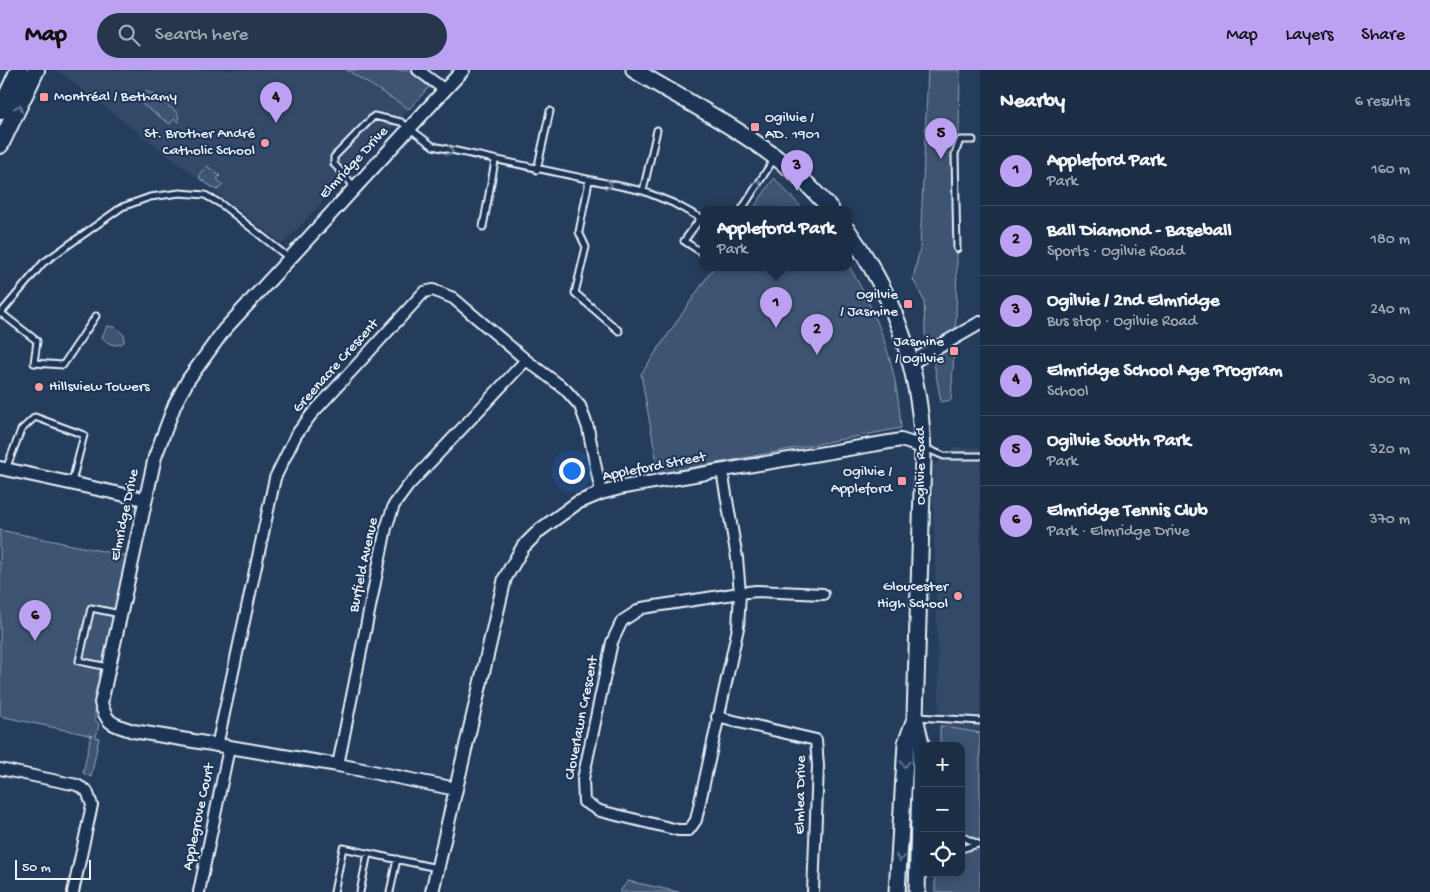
<!DOCTYPE html>
<meta charset="utf-8">
<style>
body{margin:0;font-family:"Gochi Hand",sans-serif;background:#25364d;color:#f1f3f6}
.controls{position:absolute;right:15px;bottom:15px;display:grid;overflow:hidden;border-radius:10px;box-shadow:0 2px 8px #0003}
.controls button{width:45px;height:45px;display:grid;place-items:center;padding:0;border:0;border-bottom:1px solid #3a4a5f;background:#1c2e46;color:#f1f3f6;font:25px sans-serif}
.scale{position:absolute;left:15px;bottom:12px;width:76px;box-sizing:border-box;padding-left:5px;border:2px solid #e8f1f8;border-top:0;font-size:14px;line-height:18px;white-space:nowrap;color:#e8f1f8;-webkit-text-stroke:4px #1d3557;paint-order:stroke}
.you{position:absolute;left:571px;top:400px;width:18px;height:18px;margin:-12px;border:4px solid #fff;border-radius:50%;background:#1a73e8;box-shadow:0 0 0 8px #1a73e833}
.badge{display:grid;place-items:center;width:32px;height:32px;border-radius:50%;background:#bca0f2;color:#111;font-size:16px;font-weight:700}
.pin{position:absolute;translate:-50% -41px;filter:drop-shadow(0 1px 2px #0008)}
.pin::after{content:'';position:absolute;top:26px;width:18px;height:15px;background:inherit;clip-path:polygon(0 0,100% 0,50% 100%)}
.popup{position:absolute;left:700px;top:136px;width:152px;height:65px;box-sizing:border-box;display:grid;place-content:center;border-radius:10px;background:#1c2e46;filter:drop-shadow(0 1px 4px #0005);font-size:16px;white-space:nowrap;color:#a0a8b3}
.popup b{font-size:19px;color:#f1f3f6}
.popup::after{content:'';position:absolute;left:50%;top:100%;margin-left:-10px;border:10px solid transparent;border-top-color:#1c2e46}
.list{margin:0;padding:0;list-style:none}
h2{display:flex;justify-content:space-between;align-items:center;height:65px;margin:0;padding:0 20px;font-size:21px}
h2 small{font-size:16px;font-weight:400;color:#a0a8b3}
.list li{display:grid;grid-template-columns:32px 1fr auto;gap:15px;align-items:center;box-sizing:border-box;height:70px;padding:0 20px;border-top:1px solid #3a4a5f}
.list b{display:block;font-size:19px;white-space:nowrap}
.list p{margin:0;font-size:16px;white-space:nowrap;color:#a0a8b3}
.list em{font-size:16px;font-style:normal;color:#a0a8b3}
.icon{flex:none;width:28px;height:28px;fill:none;stroke:currentColor;stroke-width:2;stroke-linecap:round;stroke-linejoin:round}
.map{position:relative;flex:none;width:980px;height:822px;overflow:hidden}
header{display:flex;align-items:center;gap:30px;box-sizing:border-box;height:70px;padding:0 25px;background:#bca0f2;color:#111}
header strong{font-size:24px}
nav{display:flex;gap:28px;margin-inline-start:auto;font-size:18px}
.search{width:350px;height:45px;background:#25364d;display:flex;align-items:center;gap:12px;box-sizing:border-box;padding:0 18px;border-radius:28px;color:#a0a8b3;font-size:19px}
main{display:flex}
aside{flex:1;background:#1c2e46}
.map>svg:first-child{display:block}
.built{fill:#334a68}
.green{fill:#3e5472;stroke:#93a2b5}
.lines{fill:none;stroke-linecap:round;stroke-linejoin:round}
.service-casing{stroke:#e8f1f8;stroke-width:9}
.minor-casing{stroke:#e8f1f8;stroke-width:14}
.tertiary-casing{stroke:#e8f1f8;stroke-width:16}
.secondary-casing{stroke:#e8f1f8;stroke-width:19}
.primary-casing{stroke:#e8f1f8;stroke-width:20}
.service{stroke:#1d3557;stroke-width:5}
.minor{stroke:#1d3557;stroke-width:10}
.tertiary{stroke:#1d3557;stroke-width:12}
.secondary{stroke:#1d3557;stroke-width:15}
.primary{stroke:#1d3557;stroke-width:16}
.oneway{stroke:#64778f}
.poi-dot{fill:#ff9aa2;stroke:#1d3557;stroke-width:2}
.labels{text-anchor:middle;dominant-baseline:central;stroke-width:4;stroke-linejoin:round;paint-order:stroke}
.poi-label{font-size:15px;fill:#e8f1f8;stroke:#1d3557;text-anchor:end}
.street-label{font-size:15px;fill:#e8f1f8;stroke:#1d3557}
</style>
<header>
<strong>Map</strong>
<div class="search"><svg class="icon" aria-label="search" viewBox="0 0 24 24"><circle cx="10" cy="10" r="6"/><path d="M15 15l6 6"/></svg>Search here</div>
<nav><a>Map</a><a>Layers</a><a>Share</a></nav>
</header>
<main>
<div class="map">
<svg width="980" height="822" viewBox="0 0 980 822">
<rect width="100%" height="100%" fill="#253d5d"/>
<filter id="ink" filterUnits="userSpaceOnUse"><feTurbulence type="fractalNoise" baseFrequency=".02" numOctaves="2"/><feDisplacementMap in="SourceGraphic" scale="10" xChannelSelector="R" yChannelSelector="G"/><feConvolveMatrix kernelMatrix="1 2 1 2 8 2 1 2 1" color-interpolation-filters="sRGB"/></filter>
<g filter="url(#ink)">
<path class="built" d="M57 0H347L409 39 283 174Z
M955 377 980 378V663L940 656 932 397Z"/>
<path class="green" d="M347 0H408L429 17 409 39Z
M928 0H960L956 249 951 330 941 332 934 293 925 263 924 231 913 209 920 178Z
M146 21C158 26 166 35 178 43L179 52 174 49 170 54 143 35 141 29Z
M207 96 220 106 217 109 223 115 217 120 200 109V103Z
M774 108 803 139H753Z
M849 196C880 249 897 296 901 358L659 404 641 304 714 197Z
M107 256 115 257 124 265V272C117 278 107 274 102 267Z
M0 460 126 486 95 629V650L99 654 96 667 99 668 91 707 83 703 91 666H93L0 646Z
M940 656 980 663V822H935V803H961V676H940Z
M628 811 679 822H619Z"/>
<g class="lines">
<g class="service-casing">
<path id="service" d="M537 100 550 41
M589 111 579 162 586 177 575 223 619 261
M354 116 334 94V87L374 46 401 52 433 76 643 121 673 133 704 150
M643 121 657 60
M742 139 774 89
M700 149 684 171 704 184
M483 157 495 91
M957 179 955 84 960 70H973
M1 243 37 271 34 293 63 295 96 246
M0 244 43 193 122 137 150 127 180 123 205 125 221 134 289 188
M925 378 944 386H980
M6 399 21 360 35 347 84 365 72 412
M108 597 79 591 91 538 120 544
M918 647 980 651
M961 766 978 774
M961 779 978 774
M334 822 343 778 437 798
M360 822 368 783
M390 822 397 789"/>
</g>
<g class="minor-casing">
<path id="minor" d="M418 0 445 20
M722 401 737 488 740 523 738 558 696 750 689 760H678L600 741 584 732 583 709 612 572 622 551 642 538 740 523 756 521 823 524
M717 647 816 670 818 696 813 822
M217 676 275 408 296 365 311 345 424 222 433 220 453 228 526 290 565 319 580 336 588 358 601 423
M338 695 386 458 394 435 408 416 526 290
M0 699 77 715 87 721 92 735 73 822
M199 822 229 678"/>
</g>
<g class="tertiary-casing">
<path id="tertiary" d="M912 292 980 253
M0 398 144 429
M456 719 338 695 133 661C113 654 107 655 101 633L155 387 175 334 188 310 224 260 463 0
M432 822 505 508 523 477 540 460 577 433 601 423 624 417 901 370 923 377"/>
</g>
<g class="secondary-casing">
<path id="secondary" d="M634 0C687 32 745 61 793 101 807 113 818 126 831 139
M848 161C897 229 922 306 923 389L915 647 921 674 917 822
M897 822 906 673 915 649"/>
</g>
<g class="primary-casing">
<path id="primary" d="M0 41 19 0
M0 75 36 0"/>
</g>
<use href="#service" class="service"/>
<use href="#minor" class="minor"/>
<use href="#tertiary" class="tertiary"/>
<use href="#secondary" class="secondary"/>
<use href="#primary" class="primary"/>
</g>
<defs><path id="oneway-chevron" d="M-2-3.5L2.5 0L-2 3.5" fill="none" stroke-width="1.6" stroke-linecap="round" stroke-linejoin="round" transform="scale(1.25)"/></defs>
<g class="oneway">
<use href="#oneway-chevron" transform="translate(19 38) rotate(-64)"/>
<use href="#oneway-chevron" transform="translate(450 81) rotate(15)"/>
<use href="#oneway-chevron" transform="translate(758 113) rotate(-57)"/>
<use href="#oneway-chevron" transform="translate(609 115) rotate(11)"/>
<use href="#oneway-chevron" transform="translate(905 694) rotate(92)"/>
<use href="#oneway-chevron" transform="translate(900 788) rotate(96)"/>
</g>
</g>
<g class="poi-dot">
<rect x="39" y="22" width="10" height="10" rx="2.5"/>
<rect x="750" y="52" width="10" height="10" rx="2.5"/>
<circle cx="265" cy="73" r="5"/>
<rect x="903" y="229" width="10" height="10" rx="2.5"/>
<rect x="949" y="276" width="10" height="10" rx="2.5"/>
<circle cx="39" cy="317" r="5"/>
<rect x="897" y="406" width="10" height="10" rx="2.5"/>
<circle cx="958" cy="526" r="5"/>
</g>
<g class="labels">
<g class="poi-label">
<text x="54" y="27" text-anchor="start">Montréal / Bethamy</text>
<text x="765" y="48" text-anchor="start">Ogilvie /<tspan x="765" dy="17">AD. 1901</tspan></text>
<text x="255" y="64">St. Brother André<tspan x="255" dy="17">Catholic School</tspan></text>
<text x="898" y="225">Ogilvie<tspan x="898" dy="17">/ Jasmine</tspan></text>
<text x="944" y="272">Jasmine<tspan x="944" dy="17">/ Ogilvie</tspan></text>
<text x="49" y="317" text-anchor="start">Hillsview Towers</text>
<text x="892" y="402">Ogilvie /<tspan x="892" dy="17">Appleford</tspan></text>
<text x="948" y="517">Gloucester<tspan x="948" dy="17">High School</tspan></text>
</g>
<g class="street-label">
<text transform="translate(354 93) rotate(-47)">Elmridge Drive</text>
<text transform="translate(336 296) rotate(-48)">Greenacre Crescent</text>
<text transform="translate(921 396) rotate(-90)">Ogilvie Road</text>
<text transform="translate(654 397) rotate(-11)">Appleford Street</text>
<text transform="translate(125 445) rotate(-78)">Elmridge Drive</text>
<text transform="translate(364 495) rotate(-78)">Burfield Avenue</text>
<text transform="translate(582 648) rotate(-79)">Cloverlawn Crescent</text>
<text transform="translate(801 725) rotate(-89)">Elmlea Drive</text>
<text transform="translate(199 747) rotate(-78)">Applegrove Court</text>
</g>
</g>
</svg>
<div class="controls">
<button>+</button>
<button>−</button>
<button><svg class="icon" aria-label="locate" viewBox="0 0 24 24"><circle cx="12" cy="12" r="6"/><path d="M12 2v4M12 18v4M2 12h4M18 12h4"/></svg></button>
</div>
<div class="scale">50 m</div>
<div class="you"></div>
<div class="pin badge" style="left:776px;top:258px">1</div>
<div class="popup"><b>Appleford Park</b>Park</div>
<div class="pin badge" style="left:817px;top:285px">2</div>
<div class="pin badge" style="left:797px;top:121px">3</div>
<div class="pin badge" style="left:276px;top:53px">4</div>
<div class="pin badge" style="left:941px;top:89px">5</div>
<div class="pin badge" style="left:35px;top:571px">6</div>
</div>
<aside>
<h2>Nearby<small>6 results</small></h2>
<ul class="list">
<li><span class="badge">1</span><div><b>Appleford Park</b><p>Park</p></div><em>160 m</em></li>
<li><span class="badge">2</span><div><b>Ball Diamond - Baseball</b><p>Sports · Ogilvie Road</p></div><em>180 m</em></li>
<li><span class="badge">3</span><div><b>Ogilvie / 2nd Elmridge</b><p>Bus stop · Ogilvie Road</p></div><em>240 m</em></li>
<li><span class="badge">4</span><div><b>Elmridge School Age Program</b><p>School</p></div><em>300 m</em></li>
<li><span class="badge">5</span><div><b>Ogilvie South Park</b><p>Park</p></div><em>320 m</em></li>
<li><span class="badge">6</span><div><b>Elmridge Tennis Club</b><p>Park · Elmridge Drive</p></div><em>370 m</em></li>
</ul>
</aside>
</main>
